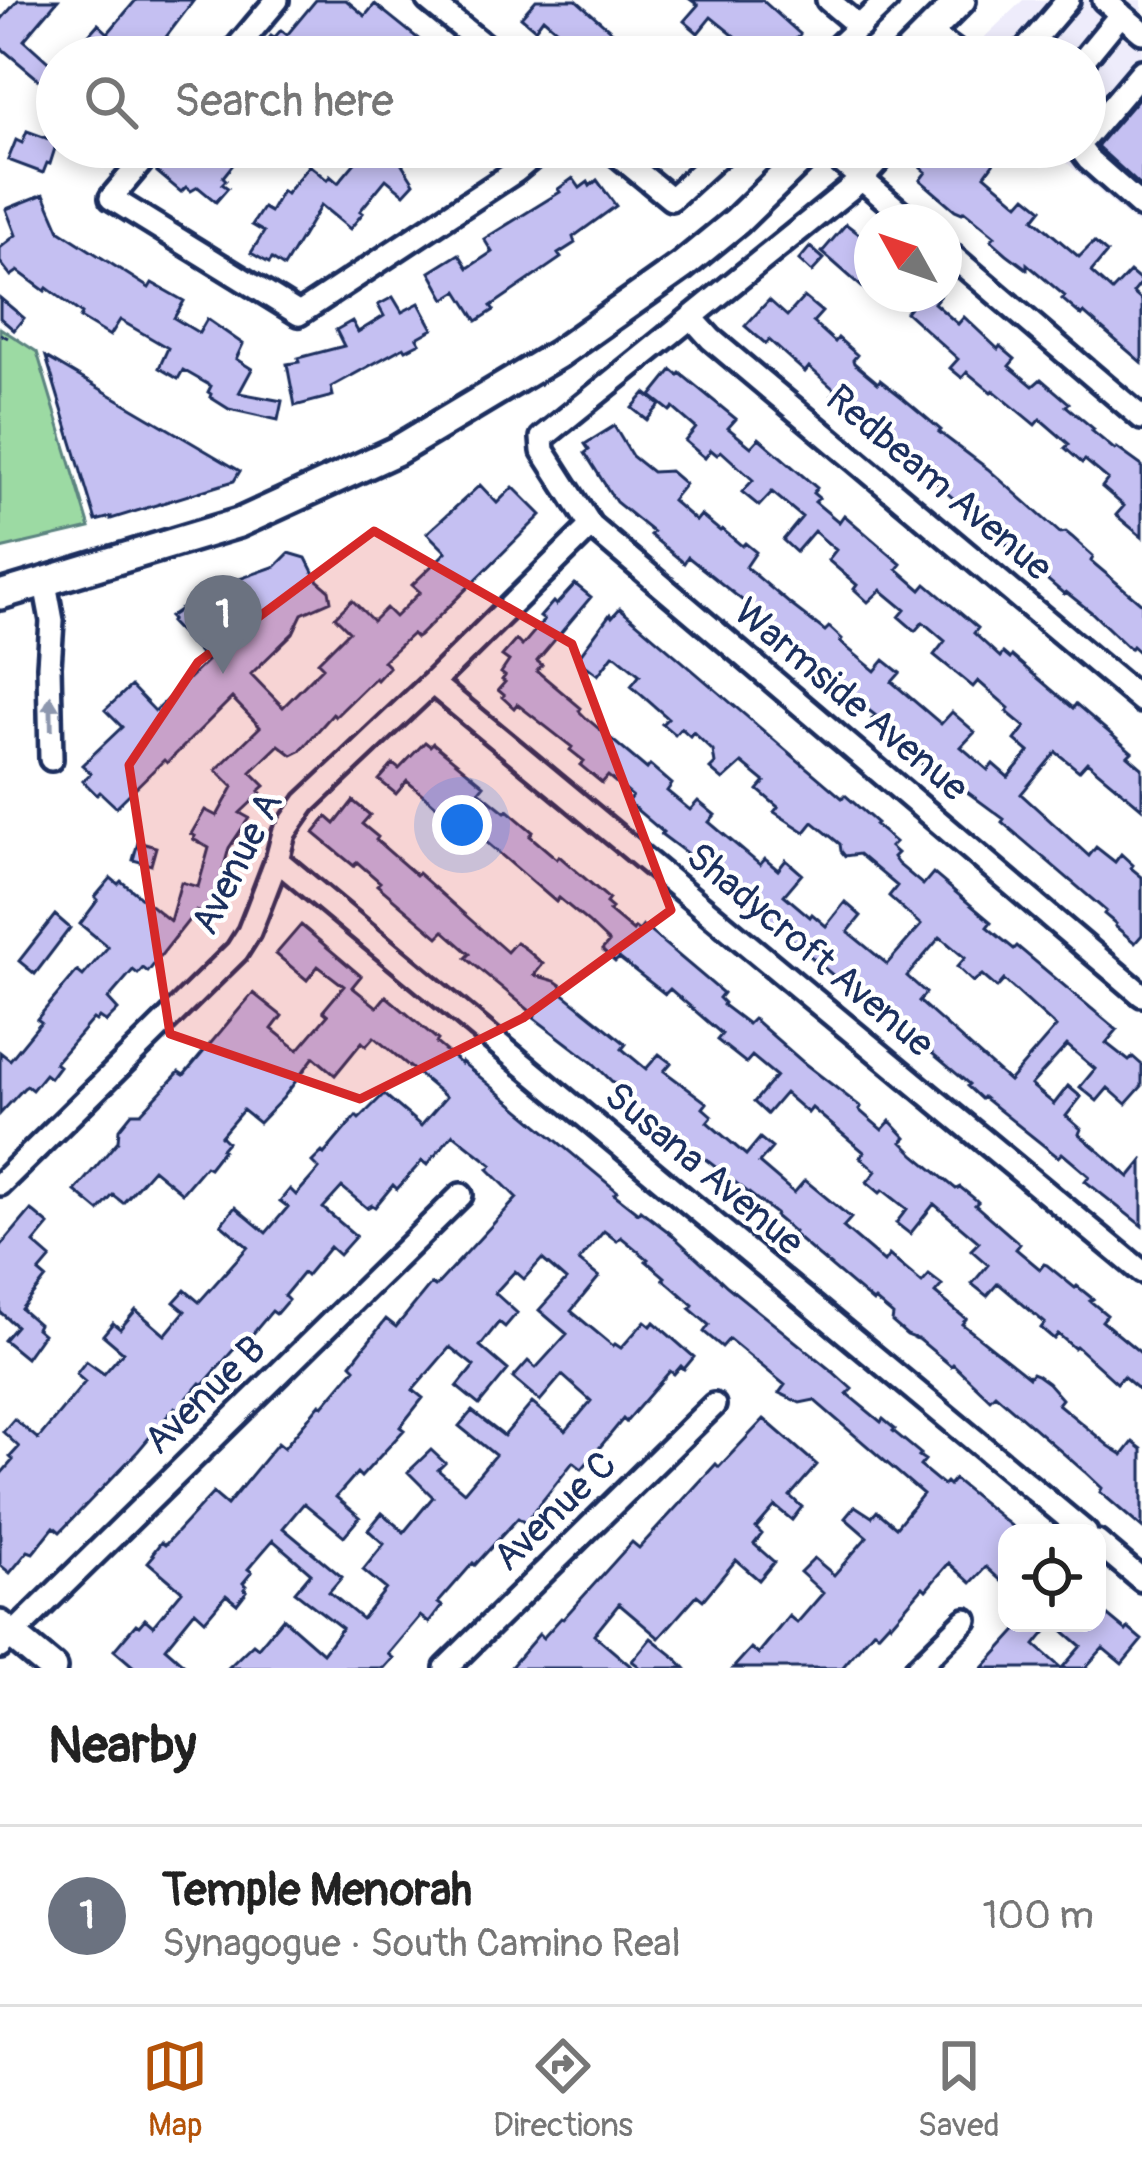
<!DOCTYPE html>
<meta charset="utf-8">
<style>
body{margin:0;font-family:Pangolin,sans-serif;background:#f6f6f6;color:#222}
.controls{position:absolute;right:36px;bottom:36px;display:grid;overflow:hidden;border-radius:24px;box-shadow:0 6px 18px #0003}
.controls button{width:108px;height:108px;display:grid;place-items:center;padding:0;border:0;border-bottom:3px solid #e0e0e0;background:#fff;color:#222;font:60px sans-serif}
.compass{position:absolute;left:854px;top:204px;width:108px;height:108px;border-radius:50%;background:#fff;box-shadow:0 6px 18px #0003;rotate:310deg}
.you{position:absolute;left:462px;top:825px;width:42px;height:42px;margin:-30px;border:9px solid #fff;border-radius:50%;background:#1a73e8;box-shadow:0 0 0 18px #1a73e833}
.badge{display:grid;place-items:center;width:78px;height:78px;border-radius:50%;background:#b45309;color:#fff;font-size:39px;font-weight:700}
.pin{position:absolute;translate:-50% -99px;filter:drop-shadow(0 3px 6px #0008)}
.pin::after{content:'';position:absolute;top:63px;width:42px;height:36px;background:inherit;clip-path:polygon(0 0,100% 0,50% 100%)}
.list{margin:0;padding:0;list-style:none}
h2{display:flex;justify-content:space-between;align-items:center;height:156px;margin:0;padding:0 48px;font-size:51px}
h2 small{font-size:39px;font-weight:400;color:#767676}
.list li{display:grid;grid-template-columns:78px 1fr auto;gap:36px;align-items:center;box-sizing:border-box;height:180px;padding:0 48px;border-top:3px solid #e0e0e0}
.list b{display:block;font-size:45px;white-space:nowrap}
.list p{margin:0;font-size:39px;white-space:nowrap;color:#767676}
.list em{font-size:39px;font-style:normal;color:#767676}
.icon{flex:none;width:66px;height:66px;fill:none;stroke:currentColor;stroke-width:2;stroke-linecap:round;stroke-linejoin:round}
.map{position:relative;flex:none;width:1142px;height:1668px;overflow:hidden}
.search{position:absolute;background:#fff;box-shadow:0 6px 18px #0003;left:36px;right:36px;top:36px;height:132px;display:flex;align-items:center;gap:30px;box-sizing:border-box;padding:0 42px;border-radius:66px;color:#767676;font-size:45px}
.sheet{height:336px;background:#fff}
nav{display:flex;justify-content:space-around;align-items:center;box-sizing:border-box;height:168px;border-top:3px solid #e0e0e0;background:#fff;font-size:33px;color:#767676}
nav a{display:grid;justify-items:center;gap:6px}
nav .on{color:#b45309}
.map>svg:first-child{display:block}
.built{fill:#eeecfb}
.green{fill:#9cdaa3;stroke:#5c8480;stroke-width:3}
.building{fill:#c5c0f2;stroke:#1b2f5e;stroke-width:3;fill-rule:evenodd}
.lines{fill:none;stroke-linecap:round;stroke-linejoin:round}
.minor-casing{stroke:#1b2f5e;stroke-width:30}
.major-casing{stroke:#1b2f5e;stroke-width:36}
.path{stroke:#1b2f5e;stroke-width:3;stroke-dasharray:9 9;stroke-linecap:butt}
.minor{stroke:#fff;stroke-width:21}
.major{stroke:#fff;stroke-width:27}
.oneway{fill:#8d97ae}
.marked{fill:#d62828;fill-opacity:0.2;stroke:#d62828;stroke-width:9;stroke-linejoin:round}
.labels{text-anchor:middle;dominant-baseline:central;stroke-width:9;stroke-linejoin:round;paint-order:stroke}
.street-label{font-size:39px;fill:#1b2f5e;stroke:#fff}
</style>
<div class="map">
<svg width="1142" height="1668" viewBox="0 0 1142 1668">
<rect width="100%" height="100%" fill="#fff"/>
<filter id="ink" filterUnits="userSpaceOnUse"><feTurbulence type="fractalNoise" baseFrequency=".00833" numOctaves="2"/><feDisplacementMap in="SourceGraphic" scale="24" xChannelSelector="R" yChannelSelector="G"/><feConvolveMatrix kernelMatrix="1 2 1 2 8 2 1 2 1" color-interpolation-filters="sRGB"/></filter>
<g filter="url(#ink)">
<path class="built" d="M1023 0H1142V229L1049 147H1085V57H964Z"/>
<path class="green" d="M0 328 37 352 90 528 0 549Z"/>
<path class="building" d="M18 0H58L24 40 57 70V95L0 47V21Z
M136 0H194L151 57H69L98 24 108 33Z
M316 0H346L365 16 375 4 441 57H253L271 36 274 38 281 30 287 35Z
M536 0H576L627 45 617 57H570L558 47 566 38 543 18 535 29 521 17Z
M691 0H762L800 34 792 44 797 49 790 57H731L743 43 711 17 698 33 684 21 698 5Z
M1142 94V187L1097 146Z
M27 131 57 142 50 164 47 163 43 173 8 160 16 140 22 143Z
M174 147H247L223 177 226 180 222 184 228 188 216 202 198 187 191 191 186 187 181 192 157 172Z
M345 147H428L402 164 414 183 404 194 386 179 360 211 363 213 350 229 321 205 284 267 272 259 269 263 251 253 264 232 252 225 263 208 270 212 282 191 286 194 309 165 327 180 330 176 338 183 359 158Z
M932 147H1005L985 175 1019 204 1026 196 1042 209 1034 219 1079 257 1094 242 1107 253 1091 272 1112 291 1130 272 1142 282 1133 293 1142 301V363L1084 313 1082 316 1062 299 1065 296 1027 264V269L1007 254 991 240 995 236 964 211 962 213 955 210 920 180 926 172 921 168 928 160 924 156Z
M573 178 580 188 588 182 590 186 597 180 616 206 573 237 575 243 558 254 561 258 491 306 494 310 477 321 458 291 445 299 430 272 459 254 468 268 492 252 484 239 560 192 558 189Z
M44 194 60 231 149 288 152 283 184 301 174 318 199 333 207 319 243 344 236 359 252 369 239 393 282 401 278 420 229 409 210 397 211 394 208 392 211 386 183 370 178 379 159 368 168 348 120 320 110 336 80 318 82 314 47 288 45 291 18 271 11 276 0 262V248L16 235 6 209Z
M846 224 872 244V296L822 252Z
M810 247 824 259 812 272 799 260Z
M894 294H941L934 303 958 324 964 317 998 349 1000 346 1015 359 1009 366 1033 386 1041 379 1069 403 1066 406 1094 429 1092 431 1115 450 1117 448 1142 466V537L1116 515 1124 506 1102 487 1108 479 1085 460 1082 463 1065 448 1069 444 1040 419 1035 425 993 390 991 392 967 372 962 378 950 368 958 359 906 312 910 307Z
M393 297 402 312 419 303 433 329 417 338 420 343 406 350 404 347 331 387 333 396 295 406 287 364 299 362 298 358 344 346 336 330 352 321 358 332 384 316 378 305Z
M804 297 822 312 813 322 835 342 838 338 857 355 853 360 854 363 878 383 880 380 903 398 941 430 939 432 988 469 1060 533 1066 532 1072 537 1093 556 1091 561 1142 604V655L1132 646 1130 649 1091 612 1066 592 1064 594 981 523 918 467 920 464 871 423 868 426 832 395 836 391 809 367 805 372 769 340 766 344 745 326 769 300 787 316Z
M0 298 24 318 14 330 0 318Z
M46 357 240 471 234 481 111 519V517L96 521Z
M672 370 678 375 680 373 736 419 728 428 751 447 759 438 817 488 813 493 819 498 815 502 839 522 844 515 901 564 897 569 921 590 926 584 978 628 974 633 1000 657 1003 653 1010 659 1012 656 1073 708 1076 704 1132 752 1128 756 1142 768V808L1087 762 1079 771 1056 752 1021 794 1089 856 1096 847 1115 862 1121 854 1133 865 1131 868 1142 877V935L1135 943 1115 926 1116 924 1104 914 1106 911 1002 822 1004 819 940 772 936 776 908 752 911 750 872 719 875 715 802 659 805 656 747 608V604L688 557 684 563 650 535 653 532 616 502 585 453 589 450 585 444 614 426 632 456 652 472 670 471 685 484 672 500 696 521 701 515 720 531 722 529 742 546 745 543 756 552 746 567 790 604 825 631 829 627 842 639 840 642 875 671 884 660 900 673 892 682 941 724 952 712 975 732 961 747 988 770 993 764 1008 777 1029 752 1015 740 1025 727 1007 712 1009 708 978 681 973 687 934 655 945 641 923 622 915 631 899 617 905 610 881 590 868 602 854 589 857 585 828 560 836 550 814 531 796 552 783 540 802 517 772 492 759 506 742 492 753 480 721 451 717 455 711 450 705 458 685 441 696 428 673 408 670 411 651 396Z
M645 393 660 405 647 420 632 408Z
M480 485 497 503 513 487 541 515 419 636 416 638 412 634 383 661 389 667 377 680 375 678 335 717 333 714 300 751 292 755 279 745 251 772 265 786 259 791 261 793 240 813 249 818 229 848 213 907 209 906 206 915 196 911 148 972 143 968 138 974 133 970 108 999 118 1010 106 1022 99 1017 96 1021 93 1019 55 1063 59 1066 50 1078 45 1074 32 1090 27 1086 24 1088 0 1114V1052L10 1060 41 1022 37 1019 77 971 83 976 108 947 80 924 98 900 95 897 111 878 118 884 121 881 170 921 181 882 198 887 209 848 193 839 195 836 191 834 205 810 217 816 233 787 216 770 260 727 232 698 167 763 164 760 116 807 100 792 97 795 83 781 91 773 82 765 122 727 105 710 131 686 155 711 207 661 170 622 172 620 169 617 208 590 276 566 289 553 306 558 317 580 329 590 331 601 302 614 293 633 251 674 283 707 323 667 318 662 349 631 335 617 352 600 373 621 386 608 395 617 420 592 412 585 446 552 427 533Z
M575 584 591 597 537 661 542 665 537 671 581 708 579 711 586 718 647 769 650 765 672 784 667 791 690 810 698 801 715 815 709 822 760 865 765 859 778 870 786 860 802 874 784 895 810 917 812 914 826 926 845 902 861 916 848 932 887 964 921 925 889 896 897 886 859 854 845 856 841 851 840 844 813 822 805 832 774 812 778 807 758 790 765 782 742 763 723 780 710 769 715 764 713 751 693 732 690 736 681 728 675 735 662 724 668 718 631 686 640 675 617 656 613 655 598 675 577 659 610 614 612 617 620 608 842 798 845 795 877 823 875 825 895 842 890 847 897 853 893 857 898 864 923 885 933 873 991 922 987 927 1014 949 1017 946 1117 1030 1106 1043 1129 1061 1133 1057 1142 1065V1086L1126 1104 1108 1088 1097 1101 1080 1087 1095 1069 1067 1045 1031 1085 1054 1104 1068 1086 1081 1097 1066 1116 1081 1129 1079 1134 1129 1177 1142 1161V1226L1085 1181 1089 1176 1062 1153 1058 1157 983 1097 981 1099 967 1086 969 1084 896 1023 894 1020 898 1015 874 995 867 1003 855 994 709 870 661 834 663 832 630 804 628 801 632 796 608 776 602 783 580 765 584 761 570 750 572 747 517 704 514 708 502 697 504 695 498 690 505 682 502 680 505 676 501 673 509 661 502 656 516 640 522 646 544 620 540 617 553 602 556 605ZM940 937 965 958 957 967 973 982 982 975 997 988 1004 980 1056 1027 1009 1081 919 1001 926 993 907 976Z
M425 742 430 746 433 743 484 785 479 791 505 812 507 810 533 832 530 836 557 859 559 856 609 899 606 903 612 908 609 911 633 931 635 928 639 931 643 926 646 928 723 993 719 998 724 1003 723 1005 748 1024 753 1019 755 1020 804 1063 861 1107 859 1110 882 1130 890 1121 906 1138 902 1142 915 1155 956 1189 960 1187 975 1199 978 1202 975 1205 1020 1244 1016 1249 1040 1269 1044 1264 1047 1265 1075 1288 1077 1286 1093 1299 1090 1301 1107 1315 1102 1321 1142 1354V1392L1123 1376 1117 1383 1076 1346 1074 1348 1058 1334 1054 1339 1041 1328 1045 1323 998 1283 987 1296 972 1284 988 1265 971 1250 979 1242 934 1204 910 1234 896 1223 907 1209 883 1190 880 1193 867 1182 876 1171 860 1157 864 1152 812 1108 808 1113 785 1093 767 1114 754 1102 776 1076 752 1056 746 1063 717 1040 722 1034 670 989 665 994 619 958 615 962 602 950 609 942 588 922 559 898 556 902 470 828 467 832 407 781 396 794 379 780 393 764 399 769Z
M353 801 370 815 362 824 378 837 376 840 416 875 418 873 507 952 516 942 527 950 543 964 534 975 555 981 562 986 561 992 626 1044 622 1049 646 1069 659 1054 671 1063 664 1071 707 1103 703 1108 712 1116 707 1122 746 1155 760 1138 772 1148 759 1163 794 1193 805 1180 851 1218 843 1227 884 1262 889 1255 922 1283 929 1275 942 1285 935 1293 966 1319 962 1324 1029 1377 1032 1373 1037 1375 1048 1383 1062 1399 1058 1404 1109 1446 1123 1455 1133 1442 1142 1449V1528L1100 1492 1102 1488 1085 1472 995 1394 990 1399 953 1364 951 1366 920 1340 907 1335 892 1322 893 1315 875 1300 873 1302 793 1234 794 1232 775 1216 776 1214 637 1106 593 1063 534 1018 535 1015 466 958 470 954 444 931 438 937 377 885 380 882 357 862 354 866 314 833 327 817 335 824Z
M138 842 156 847 151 865 133 860Z
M55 915 70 928 35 974 19 961Z
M301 925 361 976 352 987 377 1007 386 996 438 1040 436 1043 461 1064 462 1062 617 1191 614 1194 638 1213 640 1210 670 1233 727 1286 833 1372 852 1389 847 1394 881 1422 883 1419 895 1429 893 1431 921 1454 919 1456 925 1460 920 1466 943 1485 946 1482 949 1485 954 1479 1020 1533H1007V1586L986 1567 971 1583 949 1563 926 1590 923 1587 891 1624 889 1622 878 1634 874 1630 842 1668H733L751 1648 758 1654 789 1616 797 1623 823 1593 800 1572 814 1558 834 1575 867 1537 845 1518 855 1506 872 1517 877 1511 896 1527 923 1494 814 1400 800 1403 779 1393 785 1385 729 1339 722 1347 704 1332 709 1325 690 1309 693 1305 663 1279 665 1277 646 1261 648 1259 621 1237 617 1241 604 1231 579 1261 599 1277 571 1311 613 1346 615 1344 621 1348 645 1321 651 1326 654 1322 694 1357 684 1369 681 1366 674 1374 670 1371 626 1422 623 1419 582 1469 573 1462 525 1523 518 1518 475 1565 473 1563 438 1603 442 1606 429 1623 420 1616 388 1654 393 1658 384 1668H228L253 1644 258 1648 283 1618 323 1653 342 1628 295 1592 311 1573 273 1540 248 1569 252 1572 243 1583 246 1586 244 1589 247 1591 237 1604 226 1595 205 1620 195 1611 165 1648 188 1668H135L114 1650 136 1624 139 1626 145 1619 153 1626 182 1591 148 1562 154 1555 152 1554 161 1542 165 1545 213 1493 227 1505 278 1443 284 1448 320 1404 323 1406 355 1368 351 1364 386 1319 396 1327 431 1284 435 1287 517 1198 488 1169 492 1165 453 1134 427 1165 422 1161 397 1189 393 1185 375 1207 372 1205 367 1208 342 1187 323 1208 356 1236 339 1255 330 1247 306 1276 303 1273 284 1296 288 1300 276 1314 272 1311 250 1337 247 1334 203 1385 200 1383 178 1409 175 1407 138 1451 60 1532 54 1527 33 1553 28 1551 10 1573 0 1565V1475L13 1460 10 1457 19 1447 3 1432 14 1419 38 1439 85 1382 76 1374 86 1361 104 1374 123 1352 103 1335 113 1323 120 1329 136 1310 165 1335 185 1311 174 1302 185 1290 199 1302 248 1247 221 1224 235 1207 266 1233 288 1207 280 1201 290 1189 296 1195 319 1169 312 1162 322 1152 324 1154 356 1116 359 1119 384 1094 421 1126 446 1097 374 1037 366 1046 362 1042 335 1075 314 1057 283 1098 259 1123 243 1110 221 1136 227 1142 221 1149 223 1150 209 1168 205 1166 182 1193 153 1169 123 1203 113 1195 99 1211 75 1191 118 1141 119 1129 132 1113H141L179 1072 184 1075 253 993 282 1016 272 1029 298 1050 328 1015 323 1011 344 986 318 966 307 980 276 954ZM542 1259 566 1280 539 1310 567 1334 536 1368 528 1361 513 1378 540 1401 562 1375 591 1401 566 1431 532 1403 504 1436 472 1411 459 1426 495 1455 464 1492 438 1470 445 1463 431 1450 408 1472 433 1497 404 1532 382 1513 368 1530 384 1544 363 1570 386 1589 362 1619 329 1592 342 1577 283 1528 304 1503 344 1536 360 1517 336 1497 357 1473 361 1477 404 1430 400 1427 423 1398 413 1390 450 1347 474 1366 457 1387 479 1405 508 1370 480 1346 499 1322 505 1327 517 1313 495 1293 515 1271 524 1279Z
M31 1210 49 1225 34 1243 51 1258 39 1272 46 1278 21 1309 38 1324 36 1328 43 1334 26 1358 4 1340 16 1326 0 1312V1247Z
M764 1419 817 1465 790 1496 802 1507 792 1520 775 1506 756 1528 762 1534 754 1544 774 1562 759 1580 736 1560 703 1600 697 1595 659 1638 619 1604 594 1635 633 1668H510L539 1634 543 1638 561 1618 563 1619 632 1542 639 1548 716 1464 719 1467Z
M1097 1607 1126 1631 1128 1628 1142 1640 1122 1664 1103 1648 1085 1668H1062L1081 1646 1054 1623H1097Z
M1024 1623H1053L1035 1645 1061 1668H983Z
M651 1638 676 1658 685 1668H641L632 1661Z"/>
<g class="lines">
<g class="minor-casing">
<path id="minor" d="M428 0 498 57
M828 0 860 27
M1104 0 1142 32
M929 32 963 57
M229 57 277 0
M827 57 887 0
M1038 57 1026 49 1068 0
M1085 58 1121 14
M1085 138 1142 71
M154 147 111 198 299 314 516 171 545 147
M608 147 671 199 728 147
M824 147 912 222
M891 147 862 179 542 438 543 451 591 526 1142 995
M1079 147 1089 160 1142 207
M944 249 1142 418
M692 318 711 339 1142 701
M45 583 52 621 49 666 51 759
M432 683 1142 1272
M277 860 1086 1533
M0 1184 237 951 249 932 257 912 277 860 284 833 305 803 432 683 591 526
M1097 1542 1142 1580
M0 1647 461 1195
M446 1668 714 1405
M917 1668 966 1620"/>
</g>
<g class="major-casing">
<path id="major" d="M904 57 961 0
M0 595 239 523 396 451 558 354 682 266 737 221 813 147
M0 1625 52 1668"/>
</g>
<path class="path" d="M0 334 8 338"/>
<use href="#minor" class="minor"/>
<use href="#major" class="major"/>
</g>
<defs><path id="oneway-solid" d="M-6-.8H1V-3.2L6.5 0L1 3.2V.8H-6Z" transform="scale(3)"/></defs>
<use class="oneway" href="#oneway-solid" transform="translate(51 713) rotate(-91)"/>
</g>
<path class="marked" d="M374 531 572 644 671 910 523 1018 360 1099 170 1034 129 765 198 662Z"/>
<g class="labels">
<g class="street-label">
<text transform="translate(939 483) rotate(40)">Redbeam Avenue</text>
<text transform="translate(851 700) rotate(40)">Warmside Avenue</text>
<text transform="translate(237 863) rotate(-63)">Avenue A</text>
<text transform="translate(810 950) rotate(40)">Shadycroft Avenue</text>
<text transform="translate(704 1169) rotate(40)">Susana Avenue</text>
<text transform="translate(205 1395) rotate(-44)">Avenue B</text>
<text transform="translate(555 1511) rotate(-44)">Avenue C</text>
</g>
</g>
</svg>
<div class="controls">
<button><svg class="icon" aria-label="locate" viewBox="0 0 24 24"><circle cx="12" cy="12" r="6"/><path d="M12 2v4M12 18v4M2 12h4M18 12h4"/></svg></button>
</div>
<svg class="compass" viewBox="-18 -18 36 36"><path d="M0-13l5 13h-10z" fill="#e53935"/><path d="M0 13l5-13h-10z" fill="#767676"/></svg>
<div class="you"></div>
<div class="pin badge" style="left:223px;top:674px;background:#6b7280">1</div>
<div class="search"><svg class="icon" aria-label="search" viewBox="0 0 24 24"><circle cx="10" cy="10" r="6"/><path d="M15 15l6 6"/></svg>Search here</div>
</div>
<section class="sheet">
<h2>Nearby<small></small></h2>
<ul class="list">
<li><span class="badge" style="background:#6b7280">1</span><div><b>Temple Menorah</b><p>Synagogue · South Camino Real</p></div><em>100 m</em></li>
</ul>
</section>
<nav>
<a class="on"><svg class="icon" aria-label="map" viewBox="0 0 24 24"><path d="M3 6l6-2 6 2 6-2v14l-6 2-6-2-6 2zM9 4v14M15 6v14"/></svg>Map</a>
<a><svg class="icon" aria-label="directions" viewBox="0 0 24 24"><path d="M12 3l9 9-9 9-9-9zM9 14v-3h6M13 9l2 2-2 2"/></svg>Directions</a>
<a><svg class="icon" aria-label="saved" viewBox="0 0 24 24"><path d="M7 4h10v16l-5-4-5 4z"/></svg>Saved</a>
</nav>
